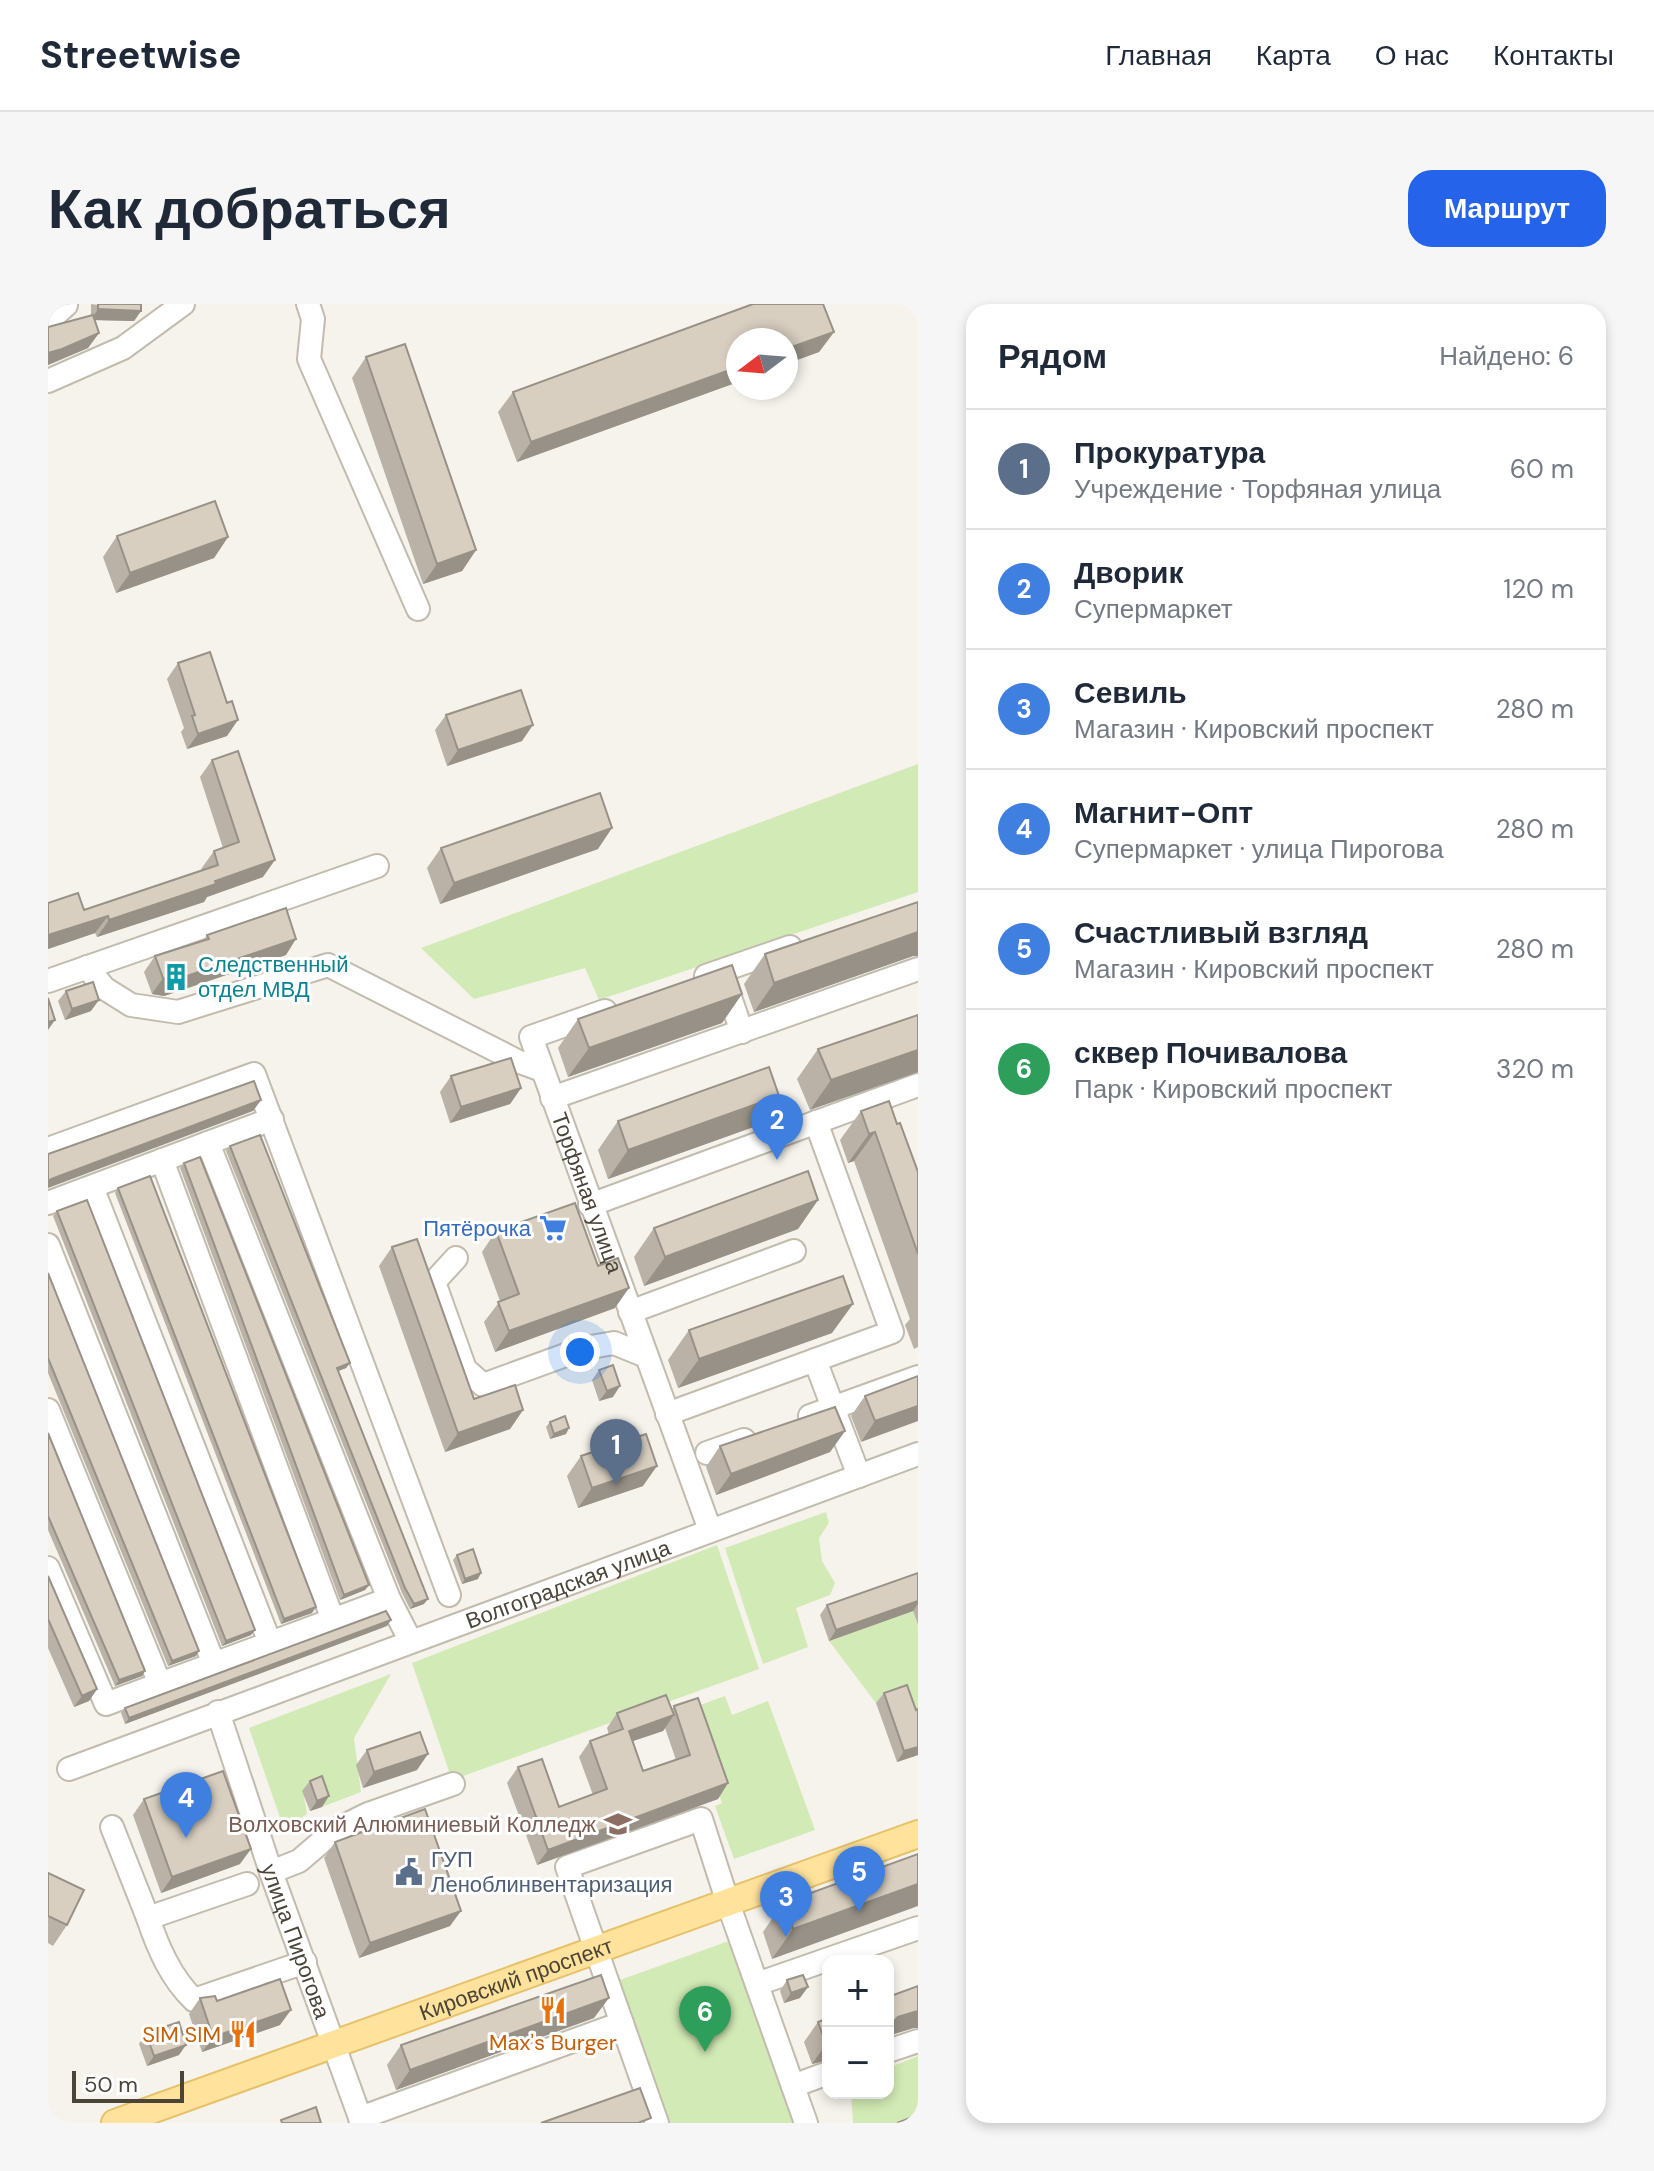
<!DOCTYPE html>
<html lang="ru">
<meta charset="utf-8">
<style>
body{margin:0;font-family:"DM Sans",sans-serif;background:#f6f6f7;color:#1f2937}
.controls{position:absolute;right:24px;bottom:24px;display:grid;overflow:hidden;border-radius:16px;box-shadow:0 4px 12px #0003}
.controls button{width:72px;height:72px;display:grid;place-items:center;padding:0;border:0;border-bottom:2px solid #e0e1e3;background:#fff;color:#1f2937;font:40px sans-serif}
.compass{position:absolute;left:678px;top:24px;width:72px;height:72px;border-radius:50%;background:#fff;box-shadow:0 4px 12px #0003;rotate:254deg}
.scale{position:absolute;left:24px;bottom:20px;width:112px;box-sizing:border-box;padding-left:8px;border:4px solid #4b4439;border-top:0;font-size:22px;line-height:28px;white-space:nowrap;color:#4b4439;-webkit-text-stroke:6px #fff;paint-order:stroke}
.you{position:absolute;left:532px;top:1048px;width:28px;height:28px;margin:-20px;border:6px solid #fff;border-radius:50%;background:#1a73e8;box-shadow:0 0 0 12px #1a73e833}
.badge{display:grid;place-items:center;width:52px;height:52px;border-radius:50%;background:#2563eb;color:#fff;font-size:26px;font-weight:700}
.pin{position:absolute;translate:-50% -66px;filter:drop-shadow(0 2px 4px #0008)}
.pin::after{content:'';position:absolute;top:42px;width:28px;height:24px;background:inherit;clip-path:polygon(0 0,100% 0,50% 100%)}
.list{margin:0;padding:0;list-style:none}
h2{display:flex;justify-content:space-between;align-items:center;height:104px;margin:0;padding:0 32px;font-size:34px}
h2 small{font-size:26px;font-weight:400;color:#747a83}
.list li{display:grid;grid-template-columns:52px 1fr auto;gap:24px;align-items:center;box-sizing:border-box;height:120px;padding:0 32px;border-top:2px solid #e0e1e3}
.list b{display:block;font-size:30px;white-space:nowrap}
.list p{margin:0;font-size:26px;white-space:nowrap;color:#747a83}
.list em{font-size:26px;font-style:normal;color:#747a83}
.map{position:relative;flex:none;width:870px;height:1819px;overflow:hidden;border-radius:24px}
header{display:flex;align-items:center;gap:48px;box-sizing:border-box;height:112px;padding:0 40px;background:#fff;border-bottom:2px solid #e0e1e3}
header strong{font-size:38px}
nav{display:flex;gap:44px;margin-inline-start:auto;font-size:28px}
.intro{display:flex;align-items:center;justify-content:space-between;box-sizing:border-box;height:192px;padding:0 48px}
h1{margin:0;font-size:56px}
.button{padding:20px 36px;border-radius:24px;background:#2563eb;color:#fff;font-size:28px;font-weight:700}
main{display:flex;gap:48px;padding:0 48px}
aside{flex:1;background:#fff;border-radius:24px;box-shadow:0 4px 12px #0003}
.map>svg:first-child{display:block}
.green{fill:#d2eab5}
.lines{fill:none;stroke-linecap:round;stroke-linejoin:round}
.minor-casing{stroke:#c2bbae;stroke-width:26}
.major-casing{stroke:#e6c16a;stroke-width:30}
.minor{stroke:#fff;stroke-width:22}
.major{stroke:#ffe39c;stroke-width:26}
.wall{fill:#bab2a6;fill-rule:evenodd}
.shaded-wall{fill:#979187}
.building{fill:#d8cfc1;stroke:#979187;stroke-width:2}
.labels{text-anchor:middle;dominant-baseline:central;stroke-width:6;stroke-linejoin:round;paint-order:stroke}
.culture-label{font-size:22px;fill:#0d838f;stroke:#fff;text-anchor:start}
.street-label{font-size:22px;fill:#4b4439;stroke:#fff}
.shop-label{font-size:22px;fill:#366cbe;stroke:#fff;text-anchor:end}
.education-label{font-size:22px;fill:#785e54;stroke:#fff;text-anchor:end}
.service-label{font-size:22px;fill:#4e5e75;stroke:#fff;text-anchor:start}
.food-label{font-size:22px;fill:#c56008;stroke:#fff;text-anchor:end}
</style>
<header>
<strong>Streetwise</strong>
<nav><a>Главная</a><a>Карта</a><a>О нас</a><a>Контакты</a></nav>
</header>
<div class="intro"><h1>Как добраться</h1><a class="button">Маршрут</a></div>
<main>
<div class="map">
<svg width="870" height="1819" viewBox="0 0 870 1819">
<rect width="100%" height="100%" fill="#f6f3ec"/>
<path class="green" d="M870 460V588L551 696 537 664 426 695 373 644Z
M778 1208 781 1219 771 1234 774 1257 787 1279 782 1291 748 1304 760 1343 715 1360 677 1244Z
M669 1241 711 1365 404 1476 364 1359Z
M865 1307 870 1323V1413L851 1391 828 1399 781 1337Z
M343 1370 306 1434 313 1488 274 1503 255 1487 259 1510 236 1525 201 1424Z
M677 1392 684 1411 720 1397 767 1526 686 1555 667 1502 674 1499 641 1405Z
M681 1637 745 1819H620L569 1677Z
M870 1752V1819H805L803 1789H840V1764Z"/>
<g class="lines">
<g class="minor-casing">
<g id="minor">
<path d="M260 0 265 15 261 55 370 305"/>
<path d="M0 17 18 1"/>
<path d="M0 77 75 44 135 0"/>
<path d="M39 663 56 684 83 701 130 708 280 661 469 757 494 766"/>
<path d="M658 672 742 643"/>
<path d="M676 676 694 728"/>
<path d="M0 677 329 562"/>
<path id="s1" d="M557 707 483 733 662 1226"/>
<path d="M504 794 870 665"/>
<path d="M160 839 341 1295 362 1336"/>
<path d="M0 845 206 770 401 1291"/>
<path d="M114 856 285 1316"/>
<path d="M44 883 222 1339"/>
<path d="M0 899 224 815"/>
<path d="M542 901 870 781"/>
<path d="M0 941 166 1360"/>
<path d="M408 954 386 978 417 1065 435 1081 537 1044 566 1039 598 1052"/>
<path d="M582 1008 746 947"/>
<path d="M767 1056 811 1172"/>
<path d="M0 1106 112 1380"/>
<path d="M619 1110 844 1028 768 818"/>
<path d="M762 1112 870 1073"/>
<path d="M659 1149 696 1136"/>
<path d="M0 1264 58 1400 341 1295"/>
<path id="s2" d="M170 1408 223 1568 314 1819"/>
<path id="s3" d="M21 1465 870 1150"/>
<path d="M64 1523 100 1614"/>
<path d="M223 1568 251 1557 286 1527 320 1510 405 1480"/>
<path d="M199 1580 100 1614C110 1644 123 1674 146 1696L257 1658"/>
<path d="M709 1680 870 1624"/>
<path d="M840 1747 870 1737"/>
<path d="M745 1782 780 1769"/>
<path d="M312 1814 574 1719"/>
<path d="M609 1819 519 1563 653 1515 680 1599 758 1819"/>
</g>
</g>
<g class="major-casing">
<g id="major">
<path id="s4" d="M67 1819 870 1530"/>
</g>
</g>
<use href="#minor" class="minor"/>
<use href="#major" class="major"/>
</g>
<path class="wall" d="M43 0 93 7 86 17 47 16 51 29 40 44 0 61V23L43 11Z
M705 0H775L786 28 771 48 738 60V36H690V78L469 158 450 108 465 88Z
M318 53 428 246 414 267 375 280 304 74Z
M69 232 180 233 166 254 68 289 55 253Z
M130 359 179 432 139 445 133 428 136 424 119 375Z
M398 411 474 437 399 462 387 426Z
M164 456 215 573 159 593 156 598 49 633 47 629 0 645V599L36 606 154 566 153 565 166 547 175 544 152 473Z
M393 544 550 545 392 600 379 564Z
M870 598V652H865L706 708 696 680 717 650Z
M159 631 238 651 116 692 104 690 96 668 107 652 155 637Z
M18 687 43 707 17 716 10 697Z
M694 690 674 719 520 773 510 744 530 715Z
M870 711 762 806 749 775 770 745Z
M403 772 473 784 462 800 402 819 392 788Z
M731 792 711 821 560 875 550 846 570 817Z
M813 807 849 820 870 868V1043L866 1045 857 1021 862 1015 806 857 800 859 792 836Z
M182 842 302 1059 298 1064 290 1067 376 1300 362 1305 354 1289 178 847Z
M136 859 321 1281 317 1286 292 1296 132 864Z
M70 884 264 1309 233 1320 67 889Z
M770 896 750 925 596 982 586 953 606 924Z
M9 907 203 1331 174 1342 5 912Z
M448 927 550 962 567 1004 447 1048 436 1018 452 997 434 948Z
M344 943 426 1095 475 1106 462 1125 397 1148 331 962Z
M0 969 148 1352 120 1362 0 1069Z
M641 1026 784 1029 630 1084 620 1056Z
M551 1066 565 1093 551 1097 544 1076Z
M870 1072 813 1138 803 1112 817 1092Z
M502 1118 518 1130 502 1135 498 1123Z
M797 1127 782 1148 668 1191 658 1163 672 1142Z
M0 1129 97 1367 94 1372 67 1382 0 1226Z
M533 1152 595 1182 530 1204 519 1172Z
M409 1251 430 1275 414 1280 405 1256Z
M870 1269V1321L865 1307 781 1337 772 1311 779 1301Z
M0 1272 49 1385 41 1397 26 1403 0 1344Z
M339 1322 77 1420 73 1409 77 1404Z
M836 1389 868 1406 870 1405V1451L849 1458 828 1399Z
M626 1402 680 1479 670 1495 489 1561 459 1479 470 1463 511 1503 545 1491 531 1453 542 1437 561 1431 559 1424 569 1409 624 1405ZM617 1424 628 1456 595 1467 585 1437 615 1427Z
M319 1446 369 1466 315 1484 308 1461Z
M262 1477 274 1503 262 1507 254 1487Z
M96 1495 192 1560 113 1589 85 1511Z
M287 1538 402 1622 311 1654 276 1554Z
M870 1550 724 1655 715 1628 735 1599Z
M0 1569 19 1621 5 1642 0 1639Z
M739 1676 752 1694 736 1699 732 1687Z
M152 1694 169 1697 232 1721 154 1748 141 1710Z
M546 1714 348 1786 339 1761 353 1741Z
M780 1714V1756L764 1760 756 1738 770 1718Z
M98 1729 131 1751 99 1762 91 1740Z"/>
<path class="shaded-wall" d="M50 5 93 7 86 17 43 16Z
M786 28 771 48 738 60V45Z
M51 29 40 44 0 61V49Z
M690 63V78L469 158 483 138Z
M180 233 166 254 68 289 82 269Z
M428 246 414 267 375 280 389 260Z
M190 416 179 432 139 445 150 430Z
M485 421 474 437 399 462 410 446Z
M564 524 550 545 392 600 406 579Z
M227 556 215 573 159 593 156 598 49 633 61 616Z
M60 612 47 629 0 645V631Z
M870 628V652H865L706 708 726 679Z
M248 635 238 651 116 692 104 690 115 674Z
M694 690 674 719 520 773 541 744Z
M51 696 43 707 17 716 24 705Z
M7 716 0 726V718Z
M870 746V768L762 806 783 776Z
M473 784 462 800 402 819 413 803Z
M731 792 711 821 560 875 580 846Z
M213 796 205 807 0 884V878L3 875Z
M827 828 806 857 800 859 821 830Z
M770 896 750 925 596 982 617 953Z
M581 984 567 1004 447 1048 461 1027Z
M805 1000 784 1029 630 1084 651 1055Z
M302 1059 298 1064 285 1069 289 1064Z
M572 1082 565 1093 551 1097 559 1087Z
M870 1102V1117L813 1138 827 1117Z
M475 1106 462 1125 397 1148 410 1129Z
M521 1124 518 1130 502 1135 506 1130Z
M797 1127 782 1148 668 1191 683 1170Z
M609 1162 595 1182 530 1204 544 1184Z
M433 1269 430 1275 414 1280 417 1275Z
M321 1281 317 1286 292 1296 296 1291Z
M380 1295 376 1300 362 1305 366 1300Z
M870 1297V1300L865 1307 781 1337 788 1326Z
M268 1303 264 1309 233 1320 236 1315Z
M343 1316 339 1322 77 1420 81 1414Z
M207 1326 203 1331 174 1342 178 1337Z
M151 1347 148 1352 120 1362 124 1357Z
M97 1367 94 1372 67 1382 71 1376Z
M49 1385 41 1397 26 1403 34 1392Z
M626 1411 615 1427 570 1442 581 1427Z
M870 1443V1451L849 1458 856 1447Z
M380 1450 369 1466 315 1484 326 1468Z
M680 1479 670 1495 489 1561 500 1546Z
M281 1492 274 1503 262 1507 269 1497Z
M203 1545 192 1560 113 1589 124 1573Z
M870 1580V1602L724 1655 745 1625Z
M413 1607 402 1622 311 1654 322 1639Z
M760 1683 752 1694 736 1699 743 1689Z
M561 1694 546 1714 348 1786 362 1766Z
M243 1706 232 1721 154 1748 165 1733Z
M870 1707V1724H866L840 1732V1724L850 1713Z
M780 1739V1756L764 1760 778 1740Z
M138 1741 131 1751 99 1762 106 1752Z"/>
<path class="building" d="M50 0H93V7L50 5Z
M705 0H775L786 28 738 45V36H690V63L483 138 465 88Z
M45 11 51 29 14 45 0 49V23Z
M357 40 428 246 389 260 318 53Z
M167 197 180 233 82 269 69 232Z
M162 348 179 399 184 397 190 416 150 430 144 412 147 411 130 359Z
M473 386 485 421 410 446 398 411Z
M190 447 227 556 167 577 168 580 61 616 60 612 0 631V599L30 589 36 606 170 561 166 547 191 538 164 456Z
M552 489 564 524 406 579 393 544Z
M870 598V628L726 679 717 650Z
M238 604 248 635 127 676 115 674 107 652 161 635 159 631Z
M684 661 694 690 541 744 530 715Z
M45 678 51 696 24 705 18 687Z
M0 694 7 716 0 718Z
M870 711V746L783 776 770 745Z
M463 754 473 784 413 803 403 772Z
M721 763 731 792 580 846 570 817Z
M206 777 213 796 3 875 0 878V850Z
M841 797 849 820 852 819 870 868V950L827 828 821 830 813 807Z
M212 831 302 1059 289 1064 380 1295 366 1300 357 1284 182 842Z
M152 853 321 1281 296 1291 136 859Z
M760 867 770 896 617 953 606 924Z
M102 872 268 1303 236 1315 70 884Z
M39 896 207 1326 178 1337 9 907Z
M527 899 550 962 570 954 581 984 461 1027 450 998 471 990 448 927Z
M369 935 426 1095 467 1081 475 1106 410 1129 344 943Z
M0 969 151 1347 124 1357 0 1054Z
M795 972 805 1000 651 1055 641 1026Z
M565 1061 572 1082 559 1087 551 1066Z
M870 1072V1102L827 1117 817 1092Z
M787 1103 797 1127 683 1170 672 1142Z
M517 1112 521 1124 506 1130 502 1118Z
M0 1129 97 1367 71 1376 0 1212Z
M598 1130 609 1162 544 1184 533 1152Z
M425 1245 433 1269 417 1275 409 1251Z
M870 1269V1297L788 1326 779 1301Z
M0 1272 49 1385 34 1392 0 1315Z
M338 1307 343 1316 81 1414 77 1404Z
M859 1381 868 1406 870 1405V1443L856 1447 836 1389Z
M618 1391 626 1411 581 1427 595 1467 642 1451 626 1402 650 1394 680 1479 500 1546 470 1463 494 1455 511 1503 559 1485 542 1437 575 1425 569 1409Z
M372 1428 380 1450 326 1468 319 1446Z
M175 1467 203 1545 124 1573 96 1495Z
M274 1472 281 1492 269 1497 262 1477Z
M377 1505 413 1607 322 1639 287 1538Z
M870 1550V1580L745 1625 735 1599Z
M0 1569 36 1586 19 1621 0 1612Z
M553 1671 561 1694 362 1766 353 1741Z
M755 1671 760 1683 743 1689 739 1676Z
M232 1675 243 1706 165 1733 152 1694 167 1692 169 1697Z
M870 1682V1707L850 1713 840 1724V1693Z
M780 1714V1739L778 1740 770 1718Z
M131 1718 138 1741 106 1752 98 1729Z
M592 1784 603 1814 590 1819H493Z
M268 1803 273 1819H234L233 1816Z
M870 1811V1819H849Z"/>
<defs>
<g id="building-bare" transform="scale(2.16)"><path d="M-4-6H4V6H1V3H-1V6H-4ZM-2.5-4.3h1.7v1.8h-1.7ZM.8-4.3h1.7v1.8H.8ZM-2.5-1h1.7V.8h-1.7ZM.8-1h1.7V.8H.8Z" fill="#0f9aa8" stroke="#fff" stroke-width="2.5" paint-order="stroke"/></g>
<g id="supermarket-bare" transform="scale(2.16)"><path d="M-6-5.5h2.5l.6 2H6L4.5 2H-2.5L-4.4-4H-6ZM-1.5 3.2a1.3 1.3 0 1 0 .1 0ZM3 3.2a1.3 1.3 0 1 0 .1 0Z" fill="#3f7fe0" stroke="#fff" stroke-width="2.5" paint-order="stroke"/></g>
<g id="school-bare" transform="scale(2.16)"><path d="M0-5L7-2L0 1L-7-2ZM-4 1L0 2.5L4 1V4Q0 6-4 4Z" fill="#8d6e63" stroke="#fff" stroke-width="2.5" paint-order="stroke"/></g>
<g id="civic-bare" transform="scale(2.16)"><path d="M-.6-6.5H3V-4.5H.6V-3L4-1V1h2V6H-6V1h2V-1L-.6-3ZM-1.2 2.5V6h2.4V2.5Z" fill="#5c6f8a" stroke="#fff" stroke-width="2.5" paint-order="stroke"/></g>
<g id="restaurant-bare" transform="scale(2.16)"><path d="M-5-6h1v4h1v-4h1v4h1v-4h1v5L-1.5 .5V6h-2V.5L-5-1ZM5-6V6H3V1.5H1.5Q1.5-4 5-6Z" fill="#e8710a" stroke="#fff" stroke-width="2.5" paint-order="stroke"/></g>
</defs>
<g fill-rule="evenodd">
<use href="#building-bare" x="128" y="673"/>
<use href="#supermarket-bare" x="505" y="924"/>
<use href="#school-bare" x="570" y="1520"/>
<use href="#civic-bare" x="361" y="1568"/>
<use href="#restaurant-bare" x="505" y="1706"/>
<use href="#restaurant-bare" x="195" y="1730"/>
</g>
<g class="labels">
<g class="culture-label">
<text x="150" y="660">Следственный<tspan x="150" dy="25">отдел МВД</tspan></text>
</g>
<g class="street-label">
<text stroke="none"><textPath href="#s1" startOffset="244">Торфяная улица</textPath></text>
<text stroke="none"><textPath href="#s3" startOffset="532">Волгоградская улица</textPath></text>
<text stroke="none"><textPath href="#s2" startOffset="242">улица Пирогова</textPath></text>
<text stroke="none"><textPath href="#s4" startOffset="426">Кировский проспект</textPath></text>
</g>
<g class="shop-label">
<text x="483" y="924">Пятёрочка</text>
</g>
<g class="education-label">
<text x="548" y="1520">Волховский Алюминиевый Колледж</text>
</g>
<g class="service-label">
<text x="383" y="1555">ГУП<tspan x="383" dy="25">Леноблинвентаризация</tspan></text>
</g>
<g class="food-label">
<text x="173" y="1730">SIM SIM</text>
<text x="505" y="1738" text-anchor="middle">Max's Burger</text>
</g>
</g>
</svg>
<div class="controls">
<button>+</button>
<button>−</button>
</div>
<svg class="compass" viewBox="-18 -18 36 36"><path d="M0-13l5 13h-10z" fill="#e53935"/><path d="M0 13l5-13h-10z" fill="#747a83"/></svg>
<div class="scale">50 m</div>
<div class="you"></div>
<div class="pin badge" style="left:568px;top:1181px;background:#5c6f8a">1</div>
<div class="pin badge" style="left:729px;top:856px;background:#3f7fe0">2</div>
<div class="pin badge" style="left:738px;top:1633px;background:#3f7fe0">3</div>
<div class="pin badge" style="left:138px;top:1534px;background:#3f7fe0">4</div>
<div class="pin badge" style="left:811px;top:1608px;background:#3f7fe0">5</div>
<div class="pin badge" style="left:657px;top:1748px;background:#2e9e5b">6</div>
</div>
<aside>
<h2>Рядом<small>Найдено: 6</small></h2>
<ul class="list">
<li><span class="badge" style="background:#5c6f8a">1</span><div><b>Прокуратура</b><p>Учреждение · Торфяная улица</p></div><em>60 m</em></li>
<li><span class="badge" style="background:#3f7fe0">2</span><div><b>Дворик</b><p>Супермаркет</p></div><em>120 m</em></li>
<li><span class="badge" style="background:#3f7fe0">3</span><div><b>Севиль</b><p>Магазин · Кировский проспект</p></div><em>280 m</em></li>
<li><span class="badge" style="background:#3f7fe0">4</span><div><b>Магнит-Опт</b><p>Супермаркет · улица Пирогова</p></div><em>280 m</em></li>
<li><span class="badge" style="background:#3f7fe0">5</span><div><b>Счастливый взгляд</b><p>Магазин · Кировский проспект</p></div><em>280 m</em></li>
<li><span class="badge" style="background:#2e9e5b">6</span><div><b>сквер Почивалова</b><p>Парк · Кировский проспект</p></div><em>320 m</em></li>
</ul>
</aside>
</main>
